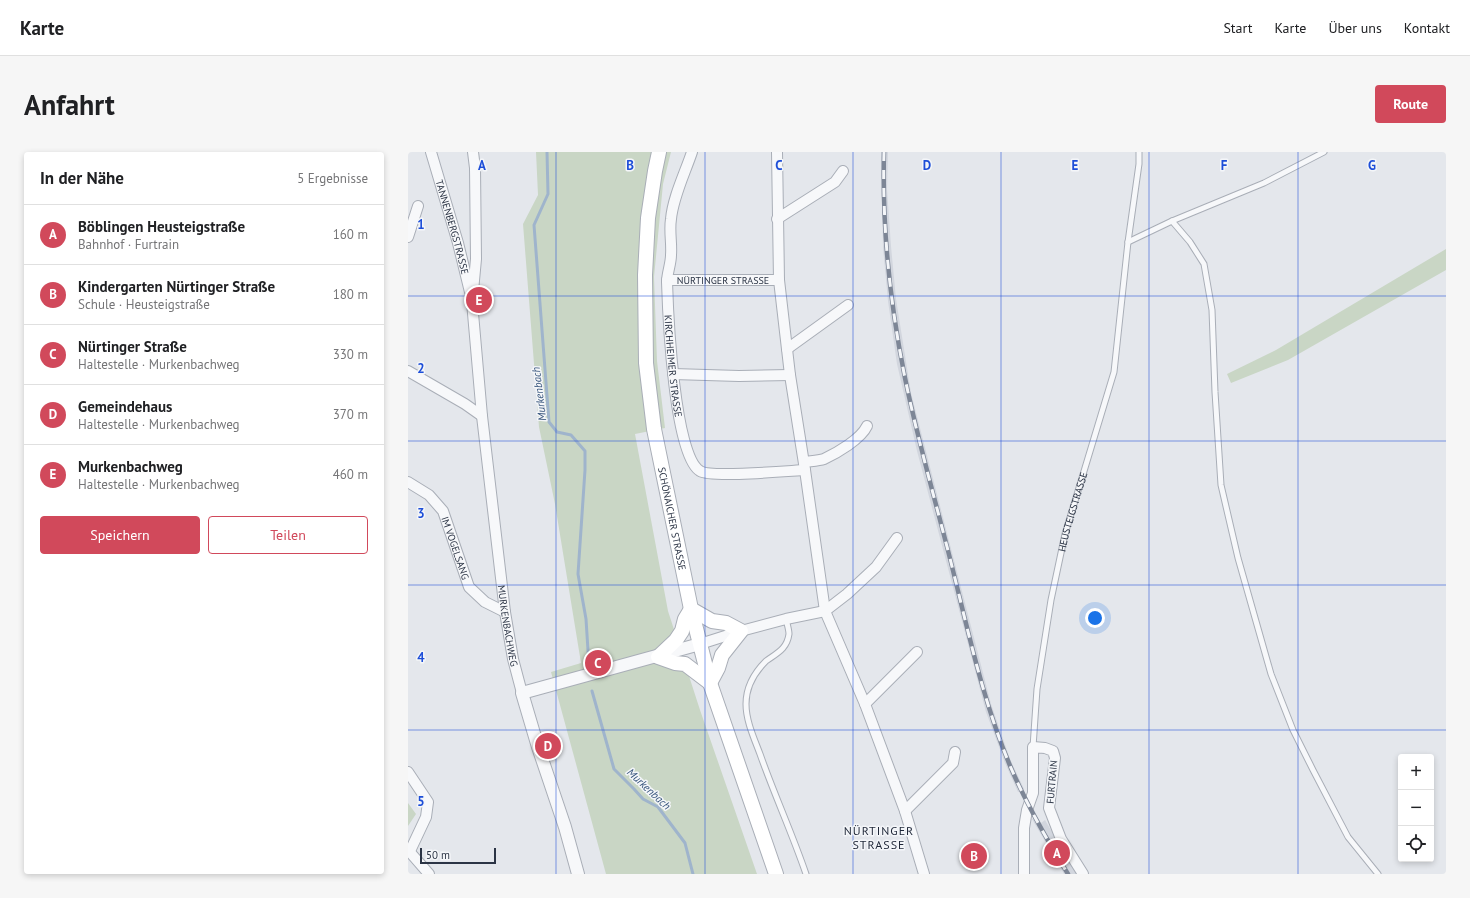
<!DOCTYPE html>
<html lang="de">
<meta charset="utf-8">
<style>
body{margin:0;font-family:"PT Sans",sans-serif;background:#f6f6f6;color:#202124}
.controls{position:absolute;right:12px;bottom:12px;display:grid;overflow:hidden;border-radius:4px;box-shadow:0 2px 6px #0003}
.controls button{width:36px;height:36px;display:grid;place-items:center;padding:0;border:0;border-bottom:1px solid #e0e0e0;background:#fff;color:#202124;font:20px sans-serif}
.scale{position:absolute;left:12px;bottom:10px;width:76px;box-sizing:border-box;padding-left:4px;border:2px solid #2b3445;border-top:0;font-size:11px;line-height:14px;white-space:nowrap;color:#2b3445;-webkit-text-stroke:3px #f4f6f9;paint-order:stroke}
.you{position:absolute;left:687px;top:466px;width:14px;height:14px;margin:-10px;border:3px solid #fff;border-radius:50%;background:#1a73e8;box-shadow:0 0 0 6px #1a73e833}
.badge{display:grid;place-items:center;width:26px;height:26px;border-radius:50%;background:#d1495b;color:#fff;font-size:13px;font-weight:700}
.pin{position:absolute;translate:-50% -50%;border:2px solid #fff;box-shadow:0 1px 4px #0006}
.list{margin:0;padding:0;list-style:none}
h2{display:flex;justify-content:space-between;align-items:center;height:52px;margin:0;padding:0 16px;font-size:17px}
h2 small{font-size:13px;font-weight:400;color:#757577}
.list li{display:grid;grid-template-columns:26px 1fr auto;gap:12px;align-items:center;box-sizing:border-box;height:60px;padding:0 16px;border-top:1px solid #e0e0e0}
.list b{display:block;font-size:15px;white-space:nowrap}
.list p{margin:0;font-size:13px;white-space:nowrap;color:#757577}
.list em{font-size:13px;font-style:normal;color:#757577}
.actions{display:flex;gap:8px;padding:12px 16px}
.actions a{flex:1;padding:9px 0;border:1px solid #d1495b;border-radius:4px;text-align:center;font-size:14px;color:#d1495b}
.actions .main{background:#d1495b;color:#fff}
.icon{flex:none;width:22px;height:22px;fill:none;stroke:currentColor;stroke-width:2;stroke-linecap:round;stroke-linejoin:round}
.map{position:relative;flex:none;width:1038px;height:722px;overflow:hidden;border-radius:4px}
header{display:flex;align-items:center;gap:24px;box-sizing:border-box;height:56px;padding:0 20px;background:#fff;border-bottom:1px solid #e0e0e0}
header strong{font-size:19px}
nav{display:flex;gap:22px;margin-inline-start:auto;font-size:14px}
.intro{display:flex;align-items:center;justify-content:space-between;box-sizing:border-box;height:96px;padding:0 24px}
h1{margin:0;font-size:28px}
.button{padding:10px 18px;border-radius:4px;background:#d1495b;color:#fff;font-size:14px;font-weight:700}
main{display:flex;gap:24px;padding:0 24px}
aside{flex:1;background:#fff;border-radius:4px;box-shadow:0 2px 6px #0003}
.map>svg:first-child{display:block}
.built{fill:#d2d6de}
.green{fill:#c9d6c5}
.lines{fill:none;stroke-linecap:round;stroke-linejoin:round}
.stream{stroke:#9fb4cc;stroke-width:3}
.service-casing{stroke:#a9aeb7;stroke-width:7}
.minor-casing{stroke:#a9aeb7;stroke-width:12}
.tertiary-casing{stroke:#a9aeb7;stroke-width:14}
.secondary-casing{stroke:#a9aeb7;stroke-width:16}
.service{stroke:#f7f8fa;stroke-width:5}
.minor{stroke:#f7f8fa;stroke-width:10}
.tertiary{stroke:#f7f8fa;stroke-width:12}
.secondary{stroke:#fff;stroke-width:14}
.rail-casing{stroke:#7d8696;stroke-width:4.5}
.rail{stroke:#f4f6f9;stroke-width:3;stroke-dasharray:9;stroke-linecap:butt}
.grid{fill:none;stroke:#1d4ed8;stroke-width:1;stroke-opacity:0.55}
.labels{text-anchor:middle;dominant-baseline:central;stroke-width:3;stroke-linejoin:round;paint-order:stroke}
.street-label{font-size:10px;fill:#2b3445;stroke:#f4f6f9}
.water-label{font-size:11px;font-style:italic;fill:#34527a;stroke:#f4f6f9}
.quarter-label{font-size:12px;letter-spacing:1px;fill:#1d2536;stroke:#f4f6f9}
.grid-label{font-size:13px;text-anchor:middle;font-weight:bold;fill:#1d4ed8;stroke:#f4f6f9;stroke-width:3;stroke-linejoin:round;paint-order:stroke}
</style>
<header>
<strong>Karte</strong>
<nav><a>Start</a><a>Karte</a><a>Über uns</a><a>Kontakt</a></nav>
</header>
<div class="intro"><h1>Anfahrt</h1><a class="button">Route</a></div>
<main>
<aside>
<h2>In der Nähe<small>5 Ergebnisse</small></h2>
<ul class="list">
<li><span class="badge">A</span><div><b>Böblingen Heusteigstraße</b><p>Bahnhof · Furtrain</p></div><em>160 m</em></li>
<li><span class="badge">B</span><div><b>Kindergarten Nürtinger Straße</b><p>Schule · Heusteigstraße</p></div><em>180 m</em></li>
<li><span class="badge">C</span><div><b>Nürtinger Straße</b><p>Haltestelle · Murkenbachweg</p></div><em>330 m</em></li>
<li><span class="badge">D</span><div><b>Gemeindehaus</b><p>Haltestelle · Murkenbachweg</p></div><em>370 m</em></li>
<li><span class="badge">E</span><div><b>Murkenbachweg</b><p>Haltestelle · Murkenbachweg</p></div><em>460 m</em></li>
</ul>
<div class="actions"><a class="main">Speichern</a><a>Teilen</a></div>
</aside>
<div class="map">
<svg width="1038" height="722" viewBox="0 0 1038 722">
<rect width="100%" height="100%" fill="#e4e7ec"/>
<path class="built" d="M473 0H480L479 37 483 94 488 147 503 241 583 552 602 607 616 637 610 640 597 611 578 560 509 299 489 212 480 149 475 95Z
M629 665 633 671 637 668 669 722H656L624 667Z"/>
<path class="green" d="M128 0H263L255 32 246 125 249 209 257 276 227 282 260 459 292 558 349 722H198L143 520 173 511 147 352 131 275 115 72 130 43Z
M1038 97V118L880 208 823 231 819 222 868 198Z
M0 651 8 662 0 674Z"/>
<g class="lines">
<path class="stream" d="M139 0 140 42 126 73 141 270 149 280 163 283 177 299V318L170 422 178 467 181 514
M184 539 206 617 226 637 235 647 250 655 277 691 285 722"/>
<g class="service-casing">
<g id="service">
<path d="M764 69 782 90 796 112 804 158 807 240 813 333 830 406 863 522 885 578 905 618 940 685 970 722"/>
<path d="M720 90 764 69 856 31 916 0"/>
<path d="M378 467C379 472 381 478 381 482 379 497 369 501 358 509 346 521 338 535 338 552 338 569 346 586 352 602 366 642 384 681 398 722"/>
<path id="s1" d="M625 595 629 537 643 448 657 382 706 220 720 90 731 12V0"/>
</g>
</g>
<g class="minor-casing">
<g id="minor">
<path id="s2" d="M23 0 50 91 62 140"/>
<path id="s3" d="M65 0 67 16 68 107 64 150 74 264 97 460 105 507 114 541"/>
<path id="s4" d="M284 0C277 21 265 45 263 67 261 79 264 91 263 103 263 112 259 121 259 130 260 162 266 304 292 319 303 326 379 319 397 318"/>
<path d="M369 0 371 128 382 223 397 318 417 459 457 552 497 659 516 722"/>
<path d="M369 67 427 30 435 19"/>
<path d="M0 85 10 54"/>
<path id="s5" d="M259 128H371"/>
<path d="M379 197 440 153"/>
<path d="M0 219 57 252 74 264"/>
<path d="M265 222 331 224 382 223"/>
<path d="M396 310C402 309 410 309 416 307 429 301 453 287 459 274"/>
<path id="s6" d="M0 330 21 343 35 359 61 435 77 450 97 460"/>
<path d="M292 492 333 479 378 467 417 459 439 442 468 415 489 386"/>
<path d="M457 552 509 500"/>
<path d="M0 620 20 650 18 665 2 699"/>
<path d="M497 659 545 611 547 600"/>
<path d="M0 698 21 722"/>
<path d="M616 722V676L619 658 625 641V595L637 596 645 599 647 606 641 656 653 687 675 722"/>
</g>
</g>
<g class="tertiary-casing">
<path id="tertiary" d="M170 722 157 675 130 595 114 541 292 492"/>
</g>
<g class="secondary-casing">
<g id="secondary">
<path id="s7" d="M251 0 247 19 240 66 237 123 238 211 246 277 283 457 302 531 368 722"/>
<path d="M283 457 277 467 274 479 268 488 250 505 267 511 277 512 302 531"/>
<path d="M283 457 304 469 318 471 333 479 314 503 310 516 302 531"/>
</g>
</g>
<use href="#service" class="service"/>
<use href="#minor" class="minor"/>
<use href="#tertiary" class="tertiary"/>
<use href="#secondary" class="secondary"/>
<g class="rail-casing">
<path id="rail" d="M476 0C474 75 482 152 497 226 508 280 523 333 537 387 557 463 572 543 603 616 619 653 639 688 660 722"/>
</g>
<use href="#rail" class="rail"/>
</g>
<path class="grid" d="M148 0V722M297 0V722M445 0V722M593 0V722M741 0V722M890 0V722M0 144H1038M0 289H1038M0 433H1038M0 578H1038"/>
<g class="labels">
<g class="street-label">
<text stroke="none"><textPath href="#s2" startOffset="78">TANNENBERGSTRASSE</textPath></text>
<text stroke="none"><textPath href="#s5" startOffset="56">NÜRTINGER STRASSE</textPath></text>
<text stroke="none"><textPath href="#s4" startOffset="218">KIRCHHEIMER STRASSE</textPath></text>
<text stroke="none"><textPath href="#s1" startOffset="239">HEUSTEIGSTRASSE</textPath></text>
<text stroke="none"><textPath href="#s7" startOffset="370">SCHÖNAICHER STRASSE</textPath></text>
<text stroke="none"><textPath href="#s6" startOffset="85">IM VOGELSANG</textPath></text>
<text stroke="none"><textPath href="#s3" startOffset="476">MURKENBACHWEG</textPath></text>
<text transform="translate(644 630) rotate(-85)">FURTRAIN</text>
</g>
<g class="water-label">
<text transform="translate(131 242) rotate(-97)">Murkenbach</text>
<text transform="translate(241 637) rotate(43)">Murkenbach</text>
</g>
<g class="quarter-label">
<text x="471" y="678">NÜRTINGER<tspan x="471" dy="14">STRASSE</tspan></text>
</g>
</g>
<g class="grid-label">
<text x="74" y="18">A</text>
<text x="222" y="18">B</text>
<text x="371" y="18">C</text>
<text x="519" y="18">D</text>
<text x="667" y="18">E</text>
<text x="816" y="18">F</text>
<text x="964" y="18">G</text>
<text x="13" y="77">1</text>
<text x="13" y="221">2</text>
<text x="13" y="366">3</text>
<text x="13" y="510">4</text>
<text x="13" y="654">5</text>
</g>
</svg>
<div class="controls">
<button>+</button>
<button>−</button>
<button><svg class="icon" aria-label="locate" viewBox="0 0 24 24"><circle cx="12" cy="12" r="6"/><path d="M12 2v4M12 18v4M2 12h4M18 12h4"/></svg></button>
</div>
<div class="scale">50 m</div>
<div class="you"></div>
<div class="pin badge" style="left:649px;top:701px">A</div>
<div class="pin badge" style="left:566px;top:704px">B</div>
<div class="pin badge" style="left:190px;top:511px">C</div>
<div class="pin badge" style="left:140px;top:594px">D</div>
<div class="pin badge" style="left:71px;top:148px">E</div>
</div>
</main>
